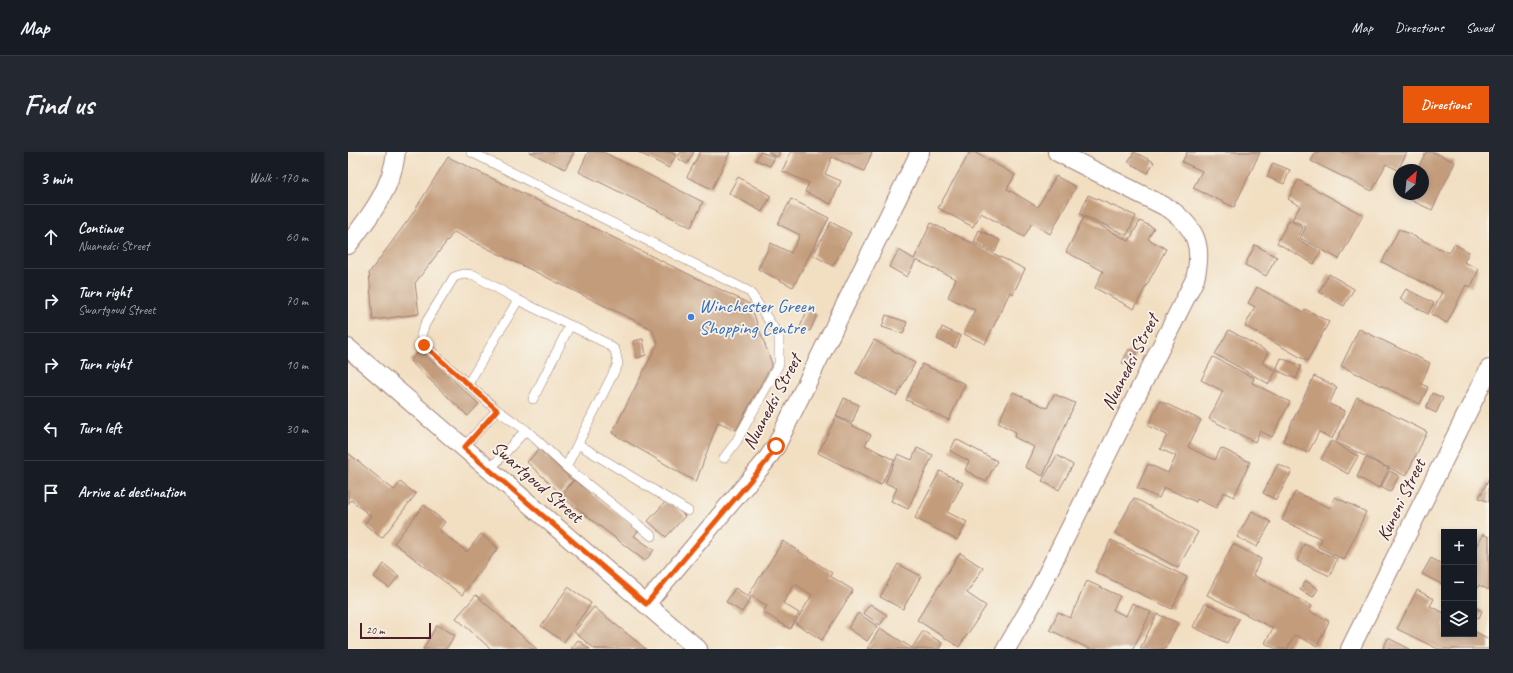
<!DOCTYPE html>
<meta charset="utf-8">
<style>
body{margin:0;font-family:Caveat,sans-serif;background:#242831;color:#f1f3f6}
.controls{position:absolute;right:12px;bottom:12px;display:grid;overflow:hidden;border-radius:0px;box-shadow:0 2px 6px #0003}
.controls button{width:36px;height:36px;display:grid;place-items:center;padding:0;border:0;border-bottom:1px solid #363941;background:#171b24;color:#f1f3f6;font:20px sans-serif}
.compass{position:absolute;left:1045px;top:12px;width:36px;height:36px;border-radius:50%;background:#171b24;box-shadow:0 2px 6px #0003;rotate:27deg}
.scale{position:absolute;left:12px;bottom:10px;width:71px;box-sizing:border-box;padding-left:4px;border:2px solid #4a1f2b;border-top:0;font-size:11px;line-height:14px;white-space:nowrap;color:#4a1f2b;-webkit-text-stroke:3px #f7f3e8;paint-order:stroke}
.stop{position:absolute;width:12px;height:12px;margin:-9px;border:3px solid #ea580c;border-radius:50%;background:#fff}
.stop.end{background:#ea580c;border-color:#fff;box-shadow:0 1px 4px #0008}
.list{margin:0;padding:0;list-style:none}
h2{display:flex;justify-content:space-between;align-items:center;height:52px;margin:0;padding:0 16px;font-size:17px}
h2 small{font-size:13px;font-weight:400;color:#9ea1a6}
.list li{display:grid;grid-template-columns:26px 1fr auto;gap:12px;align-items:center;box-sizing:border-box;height:64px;padding:0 16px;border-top:1px solid #363941}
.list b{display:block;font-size:15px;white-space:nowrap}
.list p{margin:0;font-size:13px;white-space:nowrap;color:#9ea1a6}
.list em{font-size:13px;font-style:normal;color:#9ea1a6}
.icon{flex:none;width:22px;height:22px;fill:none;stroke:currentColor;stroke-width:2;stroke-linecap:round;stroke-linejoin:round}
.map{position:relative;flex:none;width:1141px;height:497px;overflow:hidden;border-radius:0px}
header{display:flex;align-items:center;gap:24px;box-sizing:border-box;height:56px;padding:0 20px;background:#171b24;border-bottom:1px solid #363941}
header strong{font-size:19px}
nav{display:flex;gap:22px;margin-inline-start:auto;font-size:14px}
.intro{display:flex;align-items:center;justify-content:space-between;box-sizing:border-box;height:96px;padding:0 24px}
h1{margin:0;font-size:28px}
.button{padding:10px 18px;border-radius:0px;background:#ea580c;color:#fff;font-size:14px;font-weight:700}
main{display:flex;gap:24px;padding:0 24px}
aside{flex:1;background:#171b24;border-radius:0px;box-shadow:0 2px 6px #0003}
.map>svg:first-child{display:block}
.building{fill:#c39c7c}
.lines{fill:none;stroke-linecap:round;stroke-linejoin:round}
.service-casing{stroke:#9e7f76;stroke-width:10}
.minor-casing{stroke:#9e7f76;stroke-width:20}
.service{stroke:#fff;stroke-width:9}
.minor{stroke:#fff;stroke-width:18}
.route{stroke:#ea580c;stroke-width:5}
.shop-dot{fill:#3f7fe0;stroke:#f7f3e8;stroke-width:1.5}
.labels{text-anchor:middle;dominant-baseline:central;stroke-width:3.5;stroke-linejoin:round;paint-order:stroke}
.shop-label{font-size:19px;fill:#366cbe;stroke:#f7f3e8;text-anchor:start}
.street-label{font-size:19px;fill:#4a1f2b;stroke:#f7f3e8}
</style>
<header>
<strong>Map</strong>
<nav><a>Map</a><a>Directions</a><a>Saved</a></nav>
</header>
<div class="intro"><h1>Find us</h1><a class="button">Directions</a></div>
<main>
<aside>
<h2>3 min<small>Walk · 170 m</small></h2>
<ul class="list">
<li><svg class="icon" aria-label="ahead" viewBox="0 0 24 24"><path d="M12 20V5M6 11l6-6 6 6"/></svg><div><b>Continue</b><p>Nuanedsi Street</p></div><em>60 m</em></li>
<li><svg class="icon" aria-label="right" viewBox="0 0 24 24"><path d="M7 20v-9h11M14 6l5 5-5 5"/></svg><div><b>Turn right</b><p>Swartgoud Street</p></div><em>70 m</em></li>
<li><svg class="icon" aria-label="right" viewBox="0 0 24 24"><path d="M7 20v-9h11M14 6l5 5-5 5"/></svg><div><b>Turn right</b></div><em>10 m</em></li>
<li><svg class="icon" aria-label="left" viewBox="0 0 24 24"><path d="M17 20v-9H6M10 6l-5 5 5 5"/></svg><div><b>Turn left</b></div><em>30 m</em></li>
<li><svg class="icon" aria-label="arrive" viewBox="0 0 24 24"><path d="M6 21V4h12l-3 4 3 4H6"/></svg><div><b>Arrive at destination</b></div></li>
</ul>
</aside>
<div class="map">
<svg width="1141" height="497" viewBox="0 0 1141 497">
<rect width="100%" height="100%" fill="#f7f3e8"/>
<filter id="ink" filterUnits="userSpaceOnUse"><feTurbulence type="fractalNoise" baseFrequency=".025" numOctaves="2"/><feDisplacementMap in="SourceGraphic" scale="8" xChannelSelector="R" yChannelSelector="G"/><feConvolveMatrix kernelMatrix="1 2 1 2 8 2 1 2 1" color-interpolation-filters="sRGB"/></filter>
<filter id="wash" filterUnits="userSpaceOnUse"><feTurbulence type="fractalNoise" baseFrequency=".012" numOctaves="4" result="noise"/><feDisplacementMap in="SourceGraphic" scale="16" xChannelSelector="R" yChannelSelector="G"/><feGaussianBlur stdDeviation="0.9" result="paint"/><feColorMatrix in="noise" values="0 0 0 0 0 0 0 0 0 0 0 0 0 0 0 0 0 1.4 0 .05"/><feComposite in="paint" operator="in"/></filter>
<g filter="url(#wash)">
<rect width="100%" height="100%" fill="#f2dfc2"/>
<g id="blocks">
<path class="building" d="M181 0H226L217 17Z
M240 0H255L355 50 343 75 231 20Z
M290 0H323L328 3 321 16Z
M333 0H346L339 12 329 6Z
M352 0H382L364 37 339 25Z
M412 0 427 5 422 14 408 8Z
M420 0H432L429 5Z
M443 0H524L516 19 484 5 477 22 493 29 483 52 457 40 461 31 434 19Z
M622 0H626L667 23 659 37 690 55 708 24 728 35 702 82 684 71 676 85 633 61 625 75 590 56Z
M786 0 806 10 800 21 780 10Z
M839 0H912L886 55 845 36 854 19 834 10Z
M968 0H1059L1050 18 1038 12 1024 39 963 9Z
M1078 0H1085L1107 10 1084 58 1056 45 1058 42H1075V18H1069Z
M100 5 402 152 424 212 388 278 370 270 348 330 264 281 310 191 304 177 106 80 67 131 71 162 25 168 21 121 63 64Z
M925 11 942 18 936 32 919 25Z
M390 25 423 44 414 60 381 41Z
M950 28 1015 63 991 107 952 86 958 75 944 68 952 54 940 47Z
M740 43 788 64 779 83 732 62Z
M443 47 481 66 445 135 410 117 423 91 443 101 452 83 430 72Z
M736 65 781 89 792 69 806 76 800 87 818 97 786 157 747 136 755 119 718 100Z
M941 68 955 76 949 87 973 100 966 112 929 91Z
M483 70 503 81 485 114 465 103Z
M583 71 677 117 665 142 662 140 637 192 616 182 627 158 600 145 608 127 568 108 559 125 541 115 551 98 566 107Z
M1051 77 1101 101 1106 92 1121 100 1116 110 1131 117 1123 135 1118 133 1099 171 1083 162 1094 140 1034 110Z
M631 78 652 88 647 100 626 90Z
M907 93 929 105 918 124 897 113Z
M981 122 1006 137 996 154 971 140Z
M909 135 955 160 957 157 981 170 959 209 897 174 907 155 900 151Z
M1058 137 1086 151 1080 162 1052 147Z
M459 159 469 163 462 179 452 175Z
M538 163 559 170 555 182 534 175Z
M594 175 613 184 608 196 589 187Z
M1011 177 1082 211 1073 232 1080 235 1072 252 993 214Z
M881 178 920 200 914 211 928 219 921 232 867 202Z
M295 187 298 203 289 206 285 189Z
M526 188 567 211 549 244 508 221Z
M781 197 789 201 783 215 774 211Z
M72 198 131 252 120 264 62 209Z
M865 205 906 226 904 231 942 250 924 285 912 279 907 290 861 267 875 239 853 228Z
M933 206 953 214 948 227 928 218Z
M574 212 617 232 601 268 558 248Z
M966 224 989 235 981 252 997 259 984 287 971 280 960 301 935 289Z
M665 240 699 256 706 242 727 251 695 324 677 315 686 295 666 285 668 280 650 271Z
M1084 241 1095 246 1088 261 1078 256Z
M1009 245 1079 280 1058 324 988 290Z
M496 246 511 253 504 271 488 264Z
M812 249 853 268 840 295 867 308 873 296 902 310 886 345 876 340 868 356 849 347 848 350 816 335 811 346 789 336 800 312 820 321 828 304 812 297 819 283 800 274Z
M488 265 523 283 517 293 546 308 533 333 470 301Z
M608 287 649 309 638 330 617 318 621 309 602 299Z
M983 289 1010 304 1000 322 973 307Z
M569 296 585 303 560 357 543 349 549 336 537 331 550 302 564 308Z
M191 297 225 329 212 341 179 310Z
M0 301 46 338 52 330 68 342 34 386 16 372 23 364 3 348 0 352Z
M709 303 725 313 711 338 694 329Z
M1018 306 1041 317 1031 336 1009 325Z
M930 312 944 319 928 348 915 341Z
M592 319 615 331 599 360 619 370 609 388 567 366Z
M1042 319 1051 324 1042 340 1033 335Z
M1141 326V350L1131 346Z
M226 328 291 378 286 384 306 398 297 409 213 344Z
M947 340 982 356 987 345 1018 360 996 408 970 395 974 387 934 368Z
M786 346 850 380 830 416 767 381Z
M319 348 337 364 318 385 300 369Z
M76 353 97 370 91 378 119 400 133 382 150 396 114 443 46 391Z
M904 359 923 370 909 395 889 385Z
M1135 382 1141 385V438L1131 433 1126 442V398Z
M763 388 839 425 824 457 747 420Z
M435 389 484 421 482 424 505 438 474 488 447 471 464 443 447 432 435 451 451 461 442 477 415 460 419 454 401 442Z
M885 392 913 407 905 423 964 454 961 459 981 469 969 494 947 483 939 497H928L917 491 925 476 859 443Z
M956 392 989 407 982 424 949 409Z
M612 401 635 416 619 441 638 454 611 495 569 468Z
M1083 406 1096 413 1095 433 1074 422Z
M36 412 51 424 41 436 26 425Z
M550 412 573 424 555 457 532 445Z
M739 429 772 444 765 458 778 464 784 451 803 460 785 497H742L702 478 710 460 722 466Z
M958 429 970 437 965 445 952 438Z
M220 435 243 451 216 490 193 474Z
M387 436 403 446 394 460 378 450Z
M1069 438 1086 447 1082 454 1096 461V482H1126V479L1141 487V497H1090L1049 477Z
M128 443 189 497H143L108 466Z
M857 451 891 467 879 491 845 475Z
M522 452 539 463 532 473 515 461Z
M246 455 298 497H247L226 480Z
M1126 455 1134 459 1131 466 1126 464Z
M510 461 529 474 519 489 500 476Z
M809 462 830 471 817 497H792Z
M89 473 107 483 98 497H75Z
M532 476 564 496 575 479 594 491 591 497H519Z
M1040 486 1062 497H1035Z
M230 488 242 497H223Z"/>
</g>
</g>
<g filter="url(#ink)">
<use href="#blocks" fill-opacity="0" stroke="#9e7f76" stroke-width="1"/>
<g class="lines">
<g class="service-casing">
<path id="service" d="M123 0 402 140 431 184V212L388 290 376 306
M120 232 170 148
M185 247 222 173
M230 292 340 359
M116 295 149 258
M218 315 270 212 267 198 258 191 170 148 126 123 115 122 106 125 77 172 73 183 76 193 149 258 178 278 218 315 304 384
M142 317 178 278"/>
</g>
<g class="minor-casing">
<path id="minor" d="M0 93C22 64 44 37 48 0
M0 196 350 497
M298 452 417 310 428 294 572 0
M658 497 683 454 847 127C855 95 849 77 822 57L709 0
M1002 497 1141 217"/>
</g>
<use href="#service" class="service"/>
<use href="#minor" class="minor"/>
</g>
</g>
<g class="lines" filter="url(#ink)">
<path class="route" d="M76 193 149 258 116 296 298 452 418 310 428 294"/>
</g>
<circle class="shop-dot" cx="343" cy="165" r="4"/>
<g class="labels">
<g class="shop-label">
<text x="351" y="154">Winchester Green<tspan x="351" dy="22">Shopping Centre</tspan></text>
</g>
<g class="street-label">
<text transform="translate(782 210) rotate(-63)">Nuanedsi Street</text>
<text transform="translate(424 250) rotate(-62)">Nuanedsi Street</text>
<text transform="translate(189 330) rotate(41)">Swartgoud Street</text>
<text transform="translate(1053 348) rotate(-64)">Kuneni Street</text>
</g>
</g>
</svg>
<div class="controls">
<button>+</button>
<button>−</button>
<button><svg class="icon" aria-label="layers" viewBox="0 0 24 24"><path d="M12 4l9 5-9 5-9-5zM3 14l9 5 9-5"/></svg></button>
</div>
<svg class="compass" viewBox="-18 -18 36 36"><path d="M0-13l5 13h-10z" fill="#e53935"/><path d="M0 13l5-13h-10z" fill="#9ea1a6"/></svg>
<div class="scale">20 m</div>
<div class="stop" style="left:428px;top:294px"></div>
<div class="stop end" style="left:76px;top:193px"></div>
</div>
</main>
